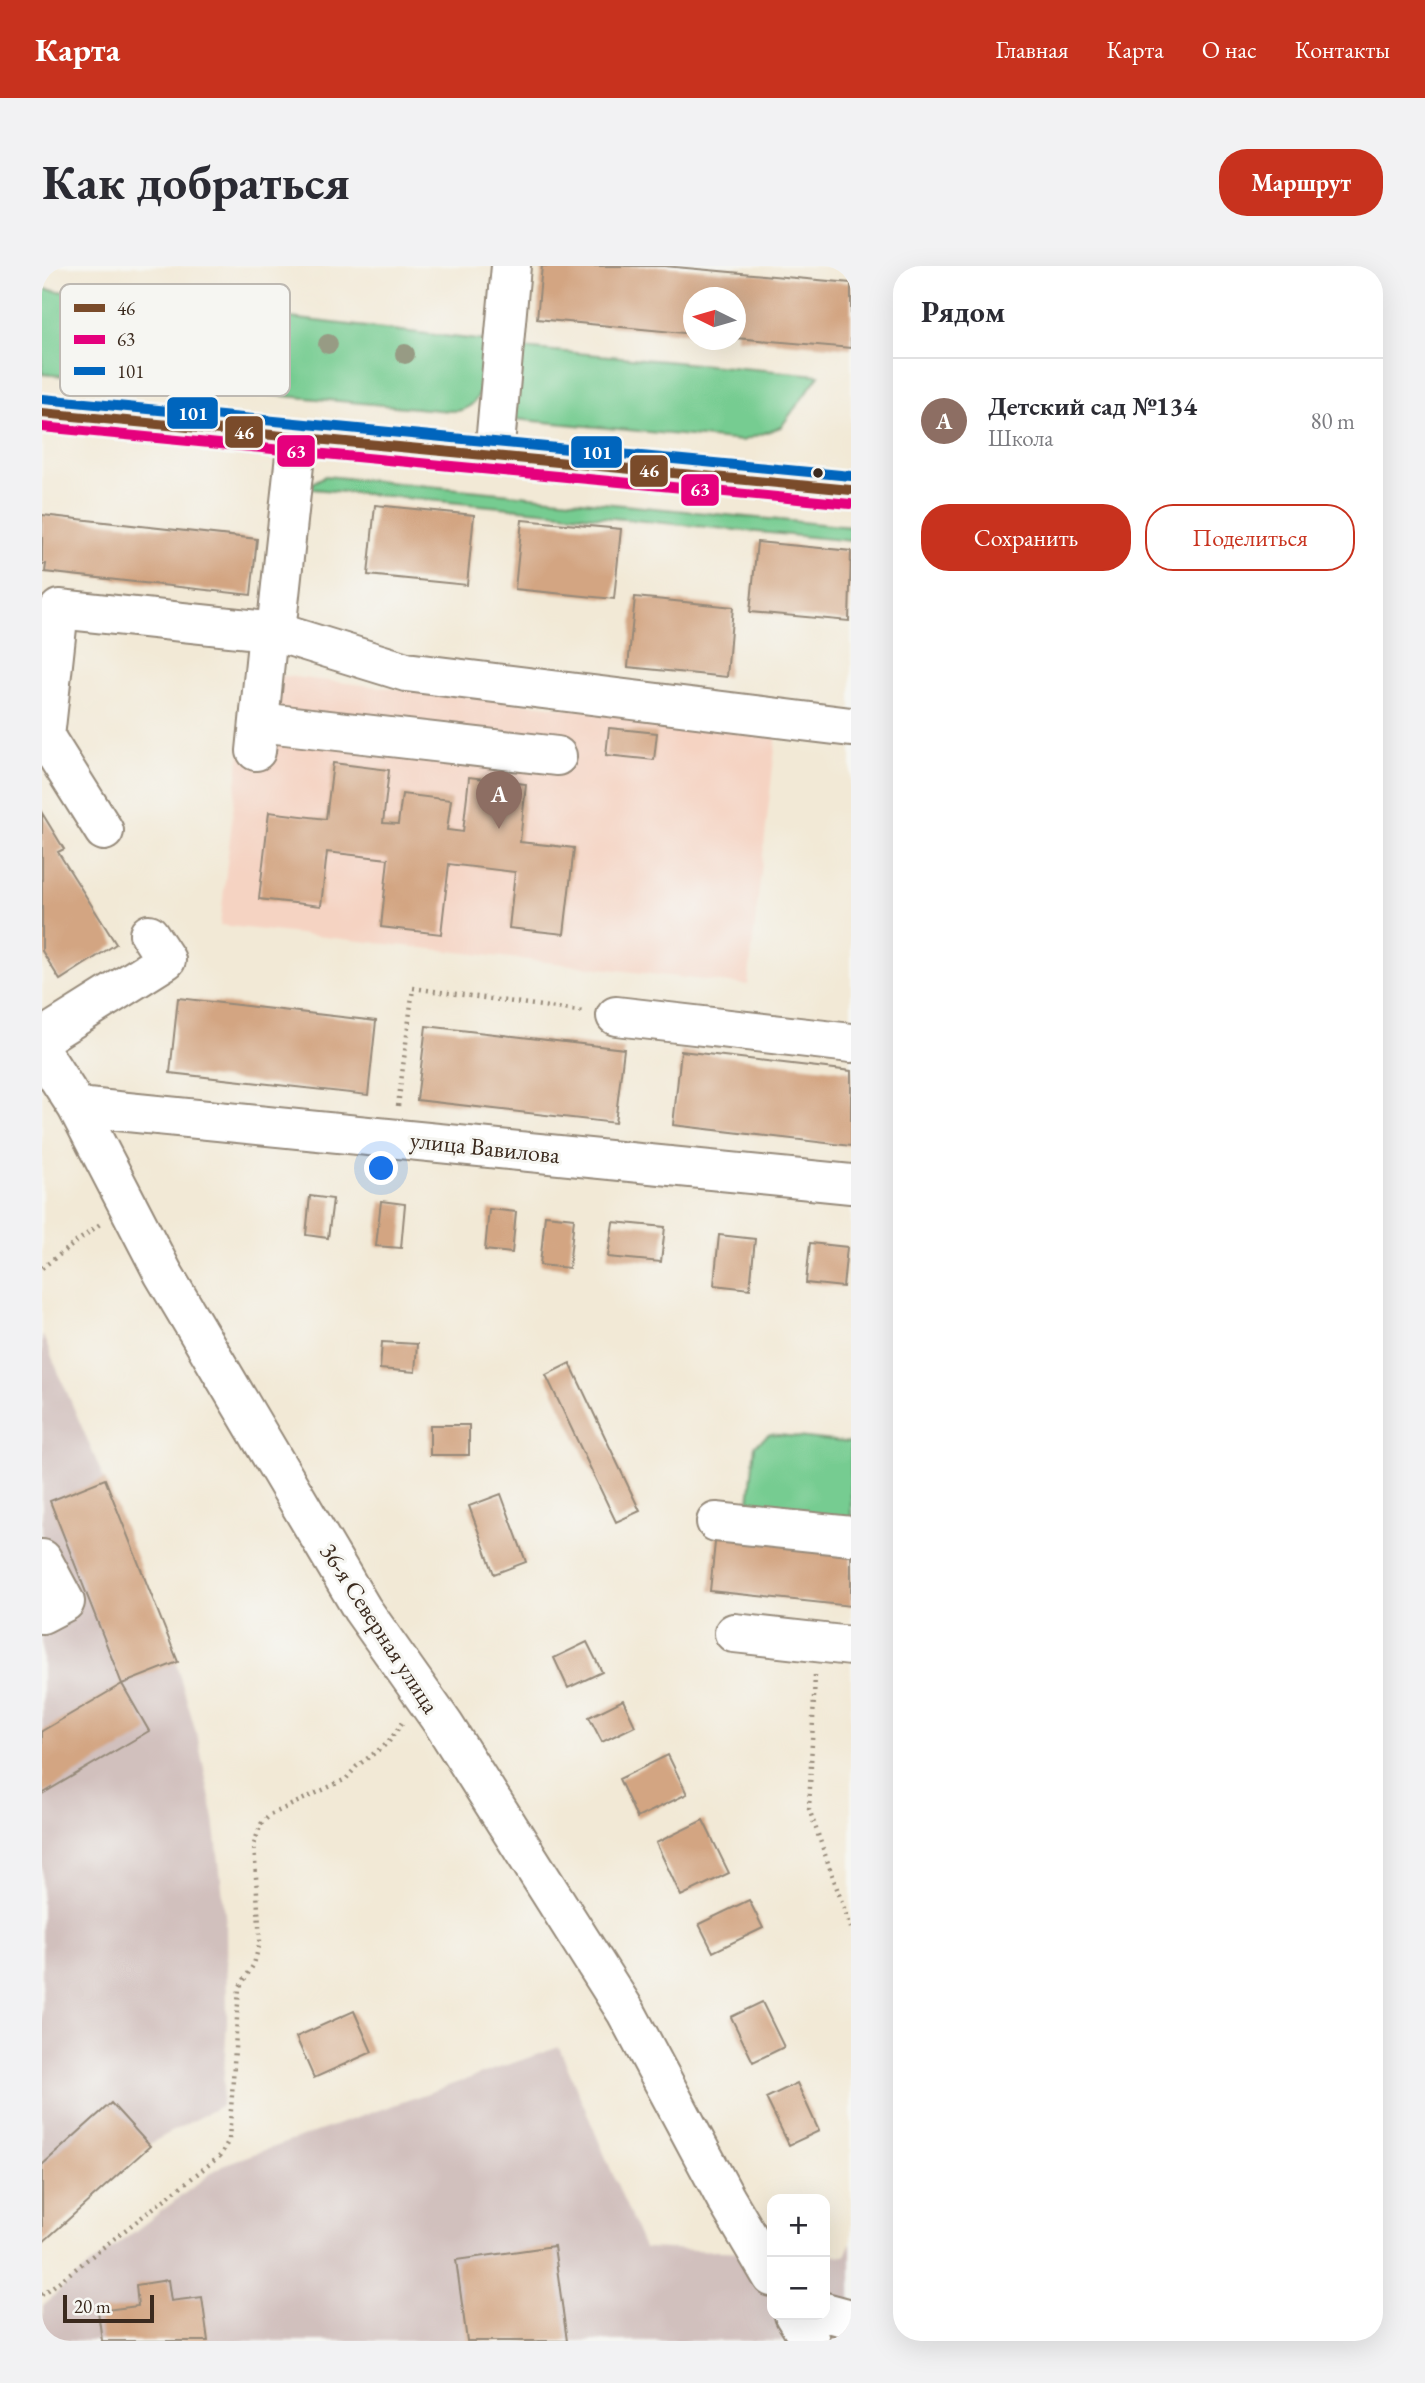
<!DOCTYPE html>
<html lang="ru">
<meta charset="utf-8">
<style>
body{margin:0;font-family:"EB Garamond",serif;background:#f2f2f3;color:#2b2b33}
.controls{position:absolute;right:21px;bottom:21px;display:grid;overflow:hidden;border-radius:14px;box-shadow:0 7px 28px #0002}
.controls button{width:63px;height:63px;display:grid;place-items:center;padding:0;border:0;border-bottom:2px solid #e1e1e2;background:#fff;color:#2b2b33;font:35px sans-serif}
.compass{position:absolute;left:641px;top:21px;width:63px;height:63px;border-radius:50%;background:#fff;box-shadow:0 7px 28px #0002;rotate:275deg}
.scale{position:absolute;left:21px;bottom:18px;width:91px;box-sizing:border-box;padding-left:7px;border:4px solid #3b2a1e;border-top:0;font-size:19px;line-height:24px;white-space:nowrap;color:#3b2a1e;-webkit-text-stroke:5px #f6f6f2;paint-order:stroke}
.you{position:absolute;left:340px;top:903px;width:24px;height:24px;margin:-18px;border:5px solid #fff;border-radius:50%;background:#1a73e8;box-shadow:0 0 0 10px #1a73e833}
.badge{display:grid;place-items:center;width:46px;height:46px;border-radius:50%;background:#c8321e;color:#fff;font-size:23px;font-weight:700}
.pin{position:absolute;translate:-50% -58px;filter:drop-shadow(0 2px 4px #0008)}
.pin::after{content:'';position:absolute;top:37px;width:24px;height:21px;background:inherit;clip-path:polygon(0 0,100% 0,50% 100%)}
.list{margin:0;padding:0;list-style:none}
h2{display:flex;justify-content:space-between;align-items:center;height:91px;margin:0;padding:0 28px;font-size:30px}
h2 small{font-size:23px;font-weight:400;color:#7c7c81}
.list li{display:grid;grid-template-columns:46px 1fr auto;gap:21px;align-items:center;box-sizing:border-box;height:126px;padding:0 28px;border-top:2px solid #e1e1e2}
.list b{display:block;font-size:26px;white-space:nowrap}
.list p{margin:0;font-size:23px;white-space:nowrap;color:#7c7c81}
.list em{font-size:23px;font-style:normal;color:#7c7c81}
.actions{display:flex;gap:14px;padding:21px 28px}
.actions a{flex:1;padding:16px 0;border:2px solid #c8321e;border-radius:28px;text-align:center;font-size:24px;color:#c8321e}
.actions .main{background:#c8321e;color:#fff}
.map{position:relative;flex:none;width:809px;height:2075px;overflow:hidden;border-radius:28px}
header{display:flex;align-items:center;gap:42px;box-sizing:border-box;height:98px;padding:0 35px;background:#c8321e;color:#fff}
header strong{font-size:33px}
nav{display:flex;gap:38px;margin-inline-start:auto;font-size:24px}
.intro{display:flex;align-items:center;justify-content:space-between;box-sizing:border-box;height:168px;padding:0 42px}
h1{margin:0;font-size:49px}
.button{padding:18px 32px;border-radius:28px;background:#c8321e;color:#fff;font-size:24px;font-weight:700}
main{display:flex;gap:42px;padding:0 42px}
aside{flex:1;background:#fff;border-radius:28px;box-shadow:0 7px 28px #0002}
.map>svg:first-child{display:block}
.built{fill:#f5d3c2}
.industrial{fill:#d1c0bd}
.green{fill:#76cc91;stroke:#587b58;stroke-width:2}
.building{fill:#d3a582}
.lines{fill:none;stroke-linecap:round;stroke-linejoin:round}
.minor-casing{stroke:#968a7a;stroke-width:42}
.major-casing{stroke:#968a7a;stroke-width:42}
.path{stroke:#968a7a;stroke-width:4.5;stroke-dasharray:2 5;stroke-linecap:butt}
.minor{stroke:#fff;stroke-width:38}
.major{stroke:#f9bc8a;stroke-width:38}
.bus-1-casing{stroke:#f6f6f2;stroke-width:16}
.bus-2-casing{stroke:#f6f6f2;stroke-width:16}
.bus-3-casing{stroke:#f6f6f2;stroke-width:16}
.bus-1{stroke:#7a4b2a;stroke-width:10}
.bus-2{stroke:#e5007d;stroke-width:10}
.bus-3{stroke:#0065bd;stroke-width:10}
.tree{fill:#979b84}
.bus-dot{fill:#3b2a1e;stroke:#f6f6f2;stroke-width:2.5}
.labels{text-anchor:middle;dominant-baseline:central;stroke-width:6;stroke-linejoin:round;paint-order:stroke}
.street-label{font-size:24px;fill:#3b2a1e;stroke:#f6f6f2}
.key{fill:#f6f6f2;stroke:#beb9b2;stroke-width:2}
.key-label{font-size:19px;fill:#3b2a1e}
.line-badge{stroke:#f6f6f2;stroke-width:2.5}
.badge-label{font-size:19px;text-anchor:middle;font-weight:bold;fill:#fff}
</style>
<header>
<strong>Карта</strong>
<nav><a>Главная</a><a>Карта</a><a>О нас</a><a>Контакты</a></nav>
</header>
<div class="intro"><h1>Как добраться</h1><a class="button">Маршрут</a></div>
<main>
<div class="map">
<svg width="809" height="2075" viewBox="0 0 809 2075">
<rect width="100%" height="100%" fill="#f6f6f2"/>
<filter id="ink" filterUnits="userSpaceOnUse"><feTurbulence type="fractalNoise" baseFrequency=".0143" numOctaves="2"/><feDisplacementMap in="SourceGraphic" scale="14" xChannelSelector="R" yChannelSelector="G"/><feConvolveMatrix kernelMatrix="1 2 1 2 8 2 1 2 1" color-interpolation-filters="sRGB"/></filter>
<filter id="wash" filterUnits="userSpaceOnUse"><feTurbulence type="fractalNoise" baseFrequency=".00686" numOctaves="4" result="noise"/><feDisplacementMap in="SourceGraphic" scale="28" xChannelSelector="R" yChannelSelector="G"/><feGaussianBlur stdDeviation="1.57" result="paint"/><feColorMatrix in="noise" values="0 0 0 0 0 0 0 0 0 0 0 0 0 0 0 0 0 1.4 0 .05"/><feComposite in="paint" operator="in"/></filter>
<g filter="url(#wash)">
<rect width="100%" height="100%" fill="#f2e9d6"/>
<path class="built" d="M207 406 735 466 706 719 178 659Z"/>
<path class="industrial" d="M0 1068 62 1213 134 1397 156 1473 172 1553 184 1657 185 1754 180 1839 107 1878 0 1974Z
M517 1781 602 1982 730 1987V2049H783V1989L803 1990 809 1976V2075H0L1 2039 47 2000 180 1899Z"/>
<path class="green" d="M0 23 444 75C442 96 446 137 419 144 413 146 403 144 396 144L0 108Z
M468 81 777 109 739 161 700 175 462 152Z
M283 210 809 261V275L261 222Z
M728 1168 809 1177V1263L719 1253 707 1237 713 1179Z"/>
<g id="blocks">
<path class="building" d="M500 0H622L809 17V82L694 72V32H652V68L495 53Z
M333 239 432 249 425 319 326 309Z
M0 249 215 273 209 329 3 306 4 298H0Z
M480 254 579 263 572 333 473 323Z
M715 276 809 285 807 355 708 346Z
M593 331 691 341 685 411 586 401Z
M567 462 615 467 612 494 564 489Z
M291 497 347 504 341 557 356 558 360 528 409 534 405 564 421 566 427 511 484 518 478 576 532 582 522 668 467 662 473 606 407 598 399 668 339 661 346 593 285 586 279 640 217 633 227 546 284 553Z
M0 547 22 583 16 586 74 678 18 714 0 685Z
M136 732 334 755 326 829 128 807Z
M384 760 582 783 573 857 375 834Z
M639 785 809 805V880L631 859Z
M268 930 291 933 286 972 264 969Z
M339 935 363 938 359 982 334 980Z
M447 943 474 946 470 987 443 984Z
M503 949 532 952 527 1002 498 999Z
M571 956 623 961 619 996 566 991Z
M677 969 713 973 708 1023 672 1019Z
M768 977 805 981 801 1021 764 1017Z
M340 1076 375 1078 373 1106 338 1103Z
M528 1097 598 1245 574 1256 504 1109Z
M388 1159H427V1189H388Z
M63 1213 136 1396 80 1418 8 1235Z
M459 1228 484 1296 452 1308 427 1240Z
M674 1267 809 1282V1340L668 1325Z
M545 1376 560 1406 526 1422 512 1392Z
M80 1418 107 1465 0 1528V1465Z
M581 1434 593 1460 560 1476 547 1451Z
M626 1489 645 1528 595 1552 577 1513Z
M661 1554 687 1607 639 1630 614 1577Z
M707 1634 721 1662 671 1686 657 1658Z
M720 1736 742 1781 711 1796 689 1751Z
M312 1745 330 1786 272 1812 254 1771Z
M755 1817 777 1865 747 1879 724 1832Z
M69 1837 108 1880 0 1977V1899Z
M512 1980 525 2075H425L414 1994Z
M126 2014 129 2035 160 2031 166 2075H60L56 2045 96 2040 94 2019Z"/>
</g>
</g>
<g filter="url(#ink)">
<use href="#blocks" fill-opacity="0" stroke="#968a7a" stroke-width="2"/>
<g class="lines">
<g class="minor-casing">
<path id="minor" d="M452 190 469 0
M234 366 364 406 809 461
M217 456 515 490
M214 485 226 366
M62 565 3 471 17 343 234 366 255 171
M574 750 809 777
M0 772 124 694 107 668
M0 787 35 841 121 1007 320 1343 402 1459 584 1746 684 1933 730 2011
M35 841 809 918
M674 1256 809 1270
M0 1293 23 1336 0 1348
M692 1367 809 1380
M783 2046 809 2053
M752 2049 768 2075"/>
</g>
<g class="major-casing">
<path id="major" d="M0 147 809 224"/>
</g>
<path class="path" d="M356 840 371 722 543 746
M0 1002 58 958
M773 1409 767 1543 809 1662
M0 2029 178 1890 187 1874 197 1722 212 1698 218 1676 212 1578 219 1558 228 1549 304 1513 315 1500 346 1477 360 1457"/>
<use href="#minor" class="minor"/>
<use href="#major" class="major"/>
<g class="bus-1-casing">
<path id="bus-1" d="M0 147 809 224"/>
</g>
<g class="bus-2-casing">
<path id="bus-2" d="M0 161 808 238"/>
</g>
<g class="bus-3-casing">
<path id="bus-3" d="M1 133 809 210"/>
</g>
<use href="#bus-1" class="bus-1"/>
<use href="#bus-2" class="bus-2"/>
<use href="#bus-3" class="bus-3"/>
</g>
<g class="tree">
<circle cx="286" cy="78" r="10"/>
<circle cx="363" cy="88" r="10"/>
</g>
</g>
<circle class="bus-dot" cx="776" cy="207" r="6"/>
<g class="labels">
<g class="street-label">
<text transform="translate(443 881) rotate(6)">улица Вавилова</text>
<text transform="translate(338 1362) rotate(57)">36-я Северная улица</text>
</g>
</g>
<rect x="18" y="18" width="230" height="112" rx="10" class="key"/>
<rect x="32" y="38" width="31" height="8" fill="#7a4b2a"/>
<rect x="32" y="69" width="31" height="9" fill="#e5007d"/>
<rect x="32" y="101" width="31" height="8" fill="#0065bd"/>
<g class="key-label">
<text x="75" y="49">46</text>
<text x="75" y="80">63</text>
<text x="75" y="112">101</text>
</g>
<g class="line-badge">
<rect x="124" y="130" width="53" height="34" rx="7" fill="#0065bd"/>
<rect x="182" y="149" width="40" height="34" rx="7" fill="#7a4b2a"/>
<rect x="234" y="168" width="40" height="34" rx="7" fill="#e5007d"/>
<rect x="528" y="169" width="53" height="34" rx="7" fill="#0065bd"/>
<rect x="587" y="188" width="40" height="34" rx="7" fill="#7a4b2a"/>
<rect x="638" y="207" width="40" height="34" rx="7" fill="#e5007d"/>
</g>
<g class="badge-label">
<text x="151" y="154">101</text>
<text x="202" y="173">46</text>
<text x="254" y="192">63</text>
<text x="555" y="193">101</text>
<text x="607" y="211">46</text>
<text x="658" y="230">63</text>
</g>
</svg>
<div class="controls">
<button>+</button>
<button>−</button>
</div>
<svg class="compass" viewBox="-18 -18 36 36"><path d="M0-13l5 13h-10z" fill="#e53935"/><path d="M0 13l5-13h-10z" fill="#7c7c81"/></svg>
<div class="scale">20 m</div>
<div class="you"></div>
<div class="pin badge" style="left:457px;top:563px;background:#8d6e63">A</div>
</div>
<aside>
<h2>Рядом<small></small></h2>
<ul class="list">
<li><span class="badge" style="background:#8d6e63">A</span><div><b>Детский сад №134</b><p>Школа</p></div><em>80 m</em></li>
</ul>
<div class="actions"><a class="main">Сохранить</a><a>Поделиться</a></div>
</aside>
</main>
